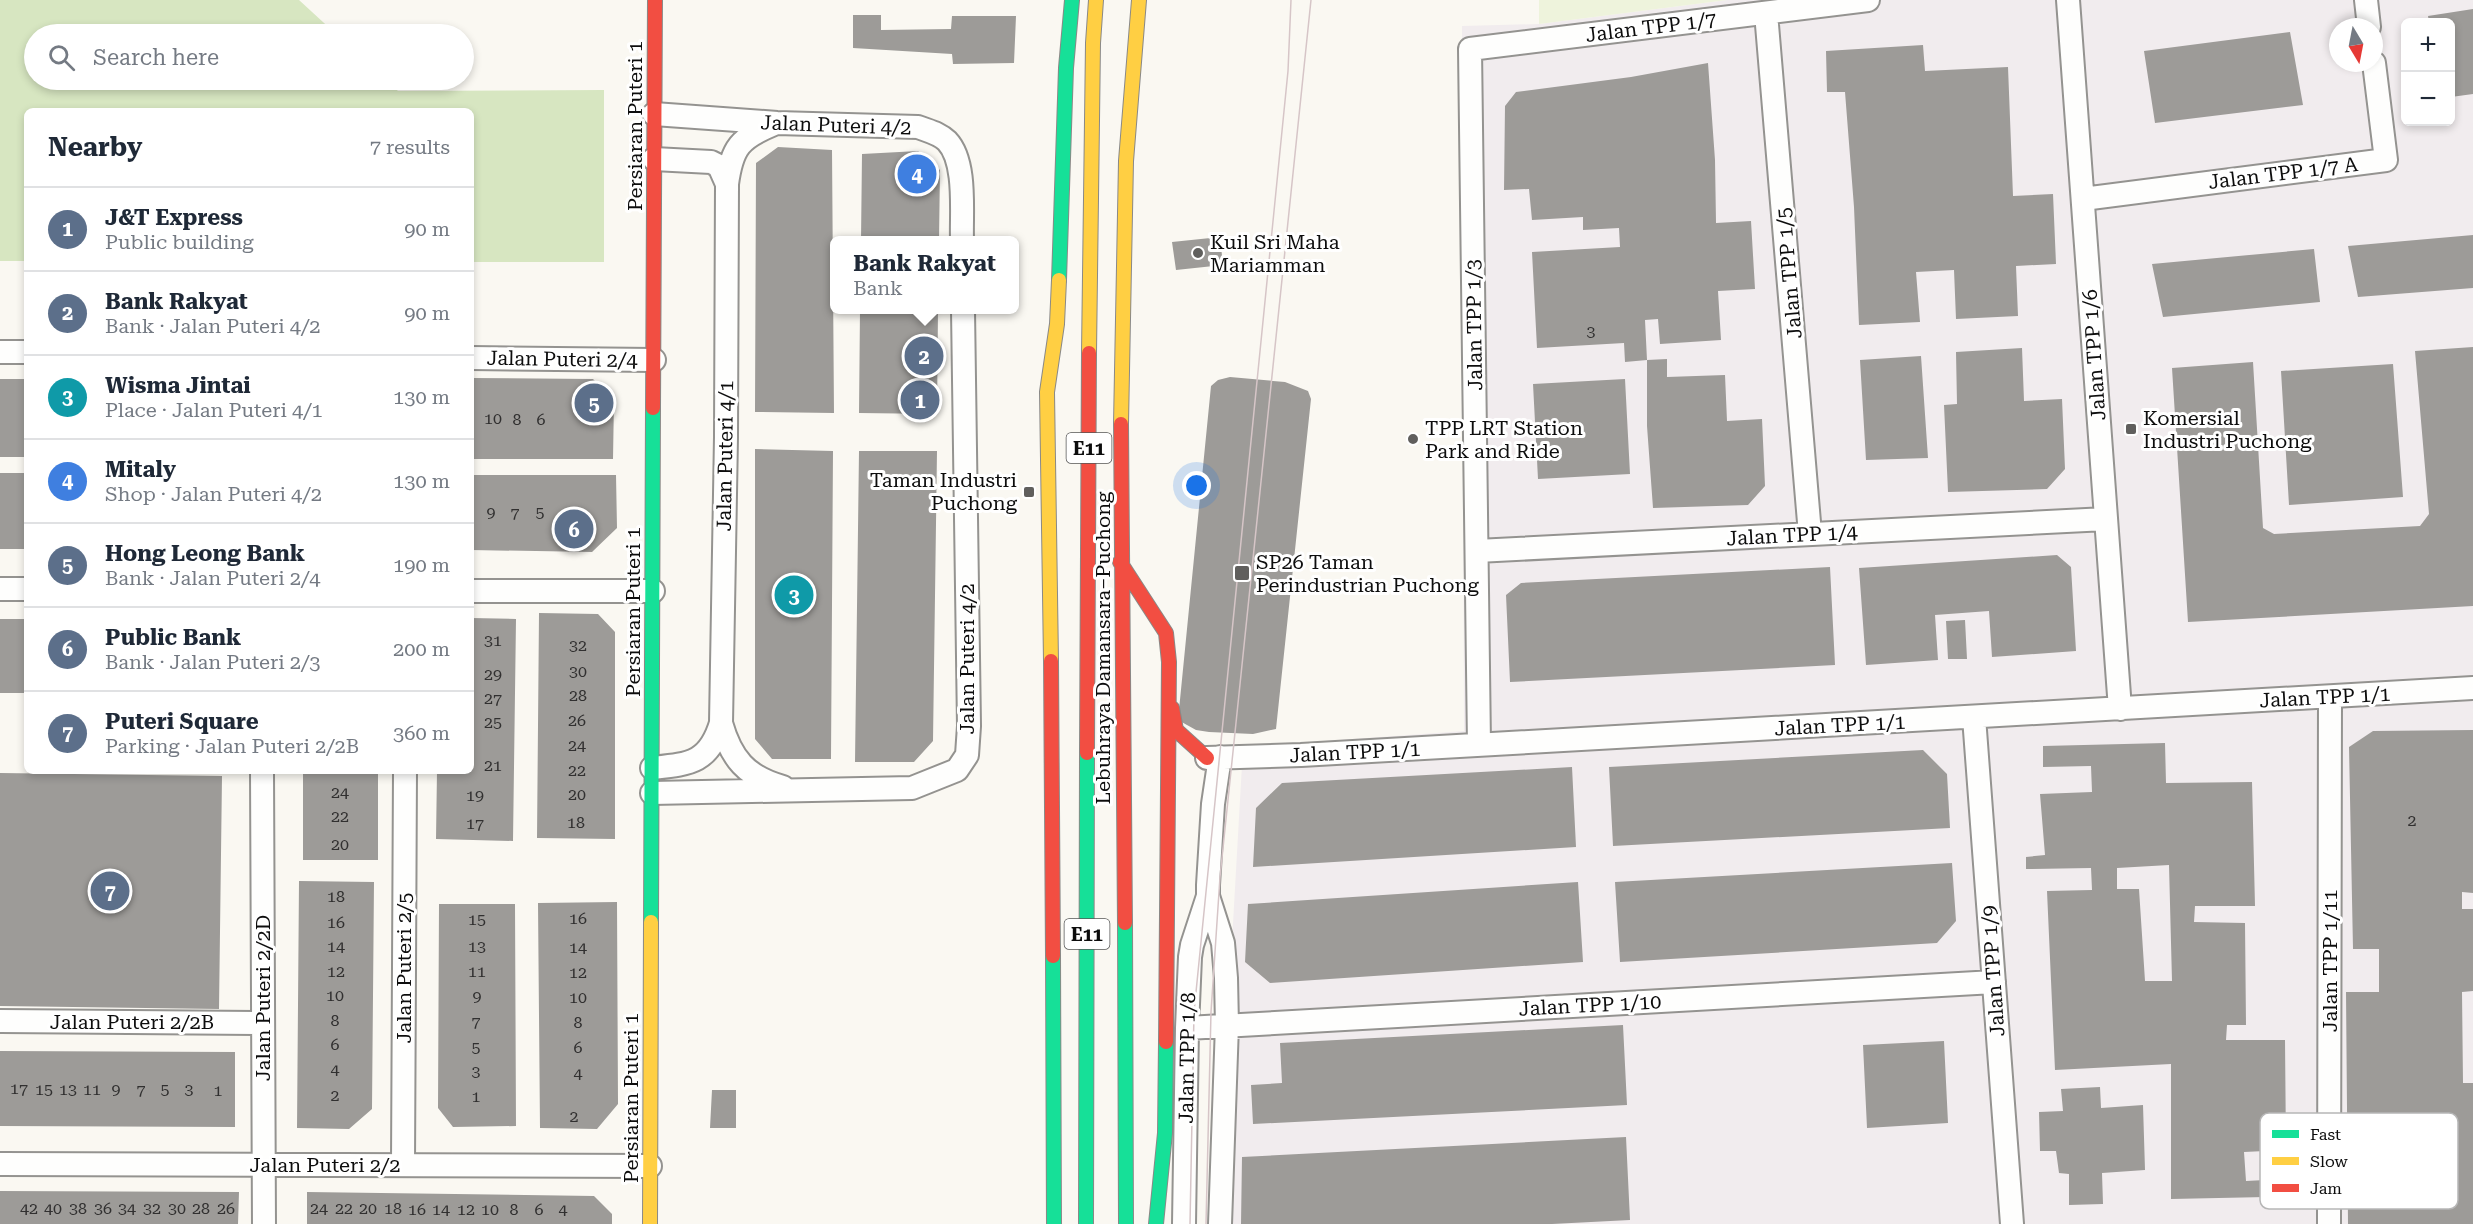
<!DOCTYPE html>
<meta charset="utf-8">
<style>
body{margin:0;font-family:"Roboto Serif",serif;background:#f6f6f7;color:#1f2937}
.controls{position:absolute;right:18px;top:18px;display:grid;overflow:hidden;border-radius:9px;box-shadow:0 3px 9px #0003}
.controls button{width:54px;height:54px;display:grid;place-items:center;padding:0;border:0;border-bottom:2px solid #e0e1e3;background:#fff;color:#1f2937;font:30px sans-serif}
.compass{position:absolute;left:2329px;top:18px;width:54px;height:54px;border-radius:50%;background:#fff;box-shadow:0 3px 9px #0003;rotate:170deg}
.you{position:absolute;left:1197px;top:486px;width:21px;height:21px;margin:-15px;border:4px solid #fff;border-radius:50%;background:#1a73e8;box-shadow:0 0 0 9px #1a73e833}
.badge{display:grid;place-items:center;width:39px;height:39px;border-radius:50%;background:#0f766e;color:#fff;font-size:20px;font-weight:700}
.pin{position:absolute;translate:-50% -50%;border:3px solid #fff;box-shadow:0 2px 6px #0006}
.popup{position:absolute;left:830px;top:236px;width:189px;height:78px;box-sizing:border-box;display:grid;place-content:center;border-radius:9px;background:#fff;filter:drop-shadow(0 2px 4px #0005);font-size:20px;white-space:nowrap;color:#747a83}
.popup b{font-size:22px;color:#1f2937}
.popup::after{content:'';position:absolute;left:50%;top:100%;margin-left:-12px;border:12px solid transparent;border-top-color:#fff}
.list{margin:0;padding:0;list-style:none}
h2{display:flex;justify-content:space-between;align-items:center;height:78px;margin:0;padding:0 24px;font-size:26px}
h2 small{font-size:20px;font-weight:400;color:#747a83}
.list li{display:grid;grid-template-columns:39px 1fr auto;gap:18px;align-items:center;box-sizing:border-box;height:84px;padding:0 24px;border-top:2px solid #e0e1e3}
.list b{display:block;font-size:22px;white-space:nowrap}
.list p{margin:0;font-size:20px;white-space:nowrap;color:#747a83}
.list em{font-size:20px;font-style:normal;color:#747a83}
.icon{flex:none;width:33px;height:33px;fill:none;stroke:currentColor;stroke-width:2;stroke-linecap:round;stroke-linejoin:round}
.map{position:relative;flex:none;width:2473px;height:1224px;overflow:hidden}
.search{position:absolute;background:#fff;box-shadow:0 3px 9px #0003;left:24px;top:24px;width:450px;height:66px;display:flex;align-items:center;gap:15px;box-sizing:border-box;padding:0 21px;border-radius:33px;color:#747a83;font-size:22px}
.panel{position:absolute;background:#fff;box-shadow:0 3px 9px #0003;left:24px;top:108px;width:450px;height:666px;border-radius:9px}
.map>svg:first-child{display:block}
.industrial{fill:#f1ecee;fill-rule:evenodd}
.forest{fill:#d7e6c1}
.pitch{fill:#eef3dc}
.building{fill:#9d9b98;fill-rule:evenodd}
.lines{fill:none;stroke-linecap:round;stroke-linejoin:round}
.street-casing{stroke:#949390;stroke-width:26}
.fast-casing{stroke:#8a8987;stroke-width:16}
.slow-casing{stroke:#8a8987;stroke-width:16}
.jam-casing{stroke:#8a8987;stroke-width:16}
.street{stroke:#fefefd;stroke-width:22}
.fast{stroke:#16e098;stroke-width:14}
.slow{stroke:#ffcf43;stroke-width:14}
.jam{stroke:#f24e42;stroke-width:14}
.tram{stroke:#d6c5c7;stroke-width:1.5}
.poi-dot{fill:#605f5d;stroke:#fff;stroke-width:2}
.labels{text-anchor:middle;dominant-baseline:central;stroke-width:6;stroke-linejoin:round;paint-order:stroke}
.number-label{font-size:16px;fill:#313030}
.shield{fill:#fff;stroke:#565656;stroke-width:1.5}
.shield-label{font-size:18px;font-weight:bold;fill:#0d0d0d}
.street-label{font-size:20px;fill:#0d0d0d;stroke:#fff}
.poi-label{font-size:20px;fill:#0d0d0d;stroke:#fff;text-anchor:start}
.key{fill:#fff;stroke:#b6b6b6;stroke-width:1.5}
.key-label{font-size:16px;fill:#0d0d0d}
</style>
<div class="map">
<svg width="2473" height="1224" viewBox="0 0 2473 1224">
<rect width="100%" height="100%" fill="#faf8f2"/>
<path class="industrial" d="M1727 0H2473V1224H1216L1243 747 1464 731 1462 26 1539 24ZM2406 22H2450V122H2406ZM2338 27H2374V63H2338Z"/>
<path class="forest" d="M0 0H299L336 34H34V80H385L398 91 604 90V262H471V111H27V261H0Z"/>
<path class="pitch" d="M1539 0H1727L1539 24Z"/>
<path class="building" d="M2473 9V94L2451 97V22H2429L2428 16Z
M853 15H881V30L951 29 952 16H1016L1014 63 953 64 952 54 853 48Z
M2290 32 2303 105 2155 123 2144 51Z
M1923 45 1925 71 2008 67 2013 196 2053 194 2056 264 2016 266 2018 316 1956 319 1954 270 1916 272 1920 322 1859 325 1854 207 1845 92H1827L1826 51Z
M1708 63 1715 160 1716 223 1751 221 1755 289 1718 291 1721 340 1660 344 1658 319 1645 320 1647 360 1625 362 1624 343 1537 348 1532 252 1620 247 1619 228 1583 230V217L1532 220 1529 189 1504 190 1505 106 1516 92 1631 77Z
M778 147 832 150 834 413 755 412 756 163Z
M918 151 940 170 939 240H861L862 154Z
M2473 235V288L2358 297 2348 246Z
M1220 237 1223 265 1176 270 1172 242Z
M2314 249 2320 302 2163 317 2152 264Z
M860 310H938L937 414 859 413Z
M2473 347V606L2188 622 2172 368 2253 362 2263 528 2274 534 2420 526 2429 514 2415 351Z
M2022 348 2024 401 2062 399 2065 469 2047 489 1948 492 1944 405 1957 404 1956 352Z
M1921 356 1928 458 1866 460 1860 360Z
M1667 359V377L1725 375 1727 421 1762 419 1765 486 1748 505 1653 508 1647 426V360Z
M2393 364 2403 497 2289 505 2281 371Z
M1230 377 1285 382 1308 391 1311 399 1276 729 1253 734 1209 732 1196 730 1178 720 1211 386 1218 380Z
M471 378 593 379 614 400 613 459H471Z
M0 379H27V457H0Z
M1625 379 1630 474 1538 479 1533 384Z
M755 449 833 451 831 759H772L755 739Z
M859 451H937L933 741 914 762H855Z
M0 473H27V549H0Z
M471 475H616L617 528 592 552 471 550Z
M2057 555 2071 567 2076 651 1992 657 1989 611 1935 615 1938 660 1866 665 1859 568Z
M1830 567 1835 665 1510 682 1506 595 1521 583Z
M539 613 598 614 615 632V839L537 838Z
M471 618 516 619 513 841 436 839 437 771H471Z
M0 619H27V693H0Z
M1965 620 1967 659H1948L1946 621Z
M2473 730V893L2462 892V909H2473V991L2462 992 2463 1083H2473V1224H2348L2346 992H2379V949H2353L2349 747 2373 731Z
M2165 743 2166 783 2252 782 2255 906H2195L2194 922 2245 923 2246 1025H2227L2226 1040H2285L2286 1150 2244 1152 2246 1181 2265 1180 2266 1197 2171 1199V1064L2055 1070 2047 891 2092 890 2091 868 2026 869V857L2045 855 2040 794 2092 792 2091 766 2043 767V746ZM2169 865 2172 981H2145L2139 889H2117V868Z
M1923 750 1947 774 1950 828 1613 846 1609 767Z
M1572 767 1576 847 1253 867 1256 808 1282 783Z
M303 771H378V860H303Z
M0 773 222 776 219 1009 0 1006Z
M1952 863 1956 921 1937 943 1620 962 1615 882Z
M299 881 374 882 372 1109 349 1129 297 1128Z
M1578 882 1583 962 1270 983 1245 962 1248 904Z
M617 902 618 1104 597 1129 540 1128 538 903Z
M439 904H515L516 1126 453 1127 438 1108Z
M1623 1025 1627 1105 1253 1124 1251 1085 1282 1083 1280 1043Z
M1944 1041 1948 1123 1867 1128 1863 1045Z
M0 1051 235 1052V1127L0 1126Z
M2100 1087 2101 1108 2143 1105 2145 1170 2102 1173 2103 1204 2069 1205V1174L2059 1173 2056 1151H2040L2039 1112 2063 1111 2061 1089Z
M712 1090H736V1128H710Z
M1626 1137 1630 1220 1552 1224H1241L1242 1157Z
M0 1191 239 1192 238 1224H0Z
M307 1192 594 1196 612 1214V1224H307Z"/>
<g class="lines">
<g class="street-casing">
<path id="street" d="M2068 0 2120 709
M2366 0 2369 27
M1766 13 1810 534
M654 114 777 123 918 127C928 131 939 133 947 141 967 162 961 213 962 240
M727 184C732 147 740 138 774 124
M2083 199 2386 160 2374 63
M0 352H27
M471 358 654 360
M1477 551 2106 519
M0 589H27
M471 591H653
M1974 717 2012 1224
M721 723C731 758 746 777 783 787
M1479 745 1470 49 1868 0
M1220 757 1213 804 1208 885V896L1223 943 1226 978 1227 1025 1220 1224
M1207 758 1301 755 2473 688
M652 768C690 764 709 763 721 723L726 437 727 184 719 166 711 162 654 159
M262 771 264 1224
M652 793 912 788 957 770 967 755 969 726 963 310
M0 1021 263 1023
M1187 1028 1994 982
M0 1164 650 1166
M403 1165 405 771
M1184 1224 1187 1028 1190 957 1192 945 1208 896
M2329 1224 2330 697"/>
</g>
<g class="fast-casing">
<path id="fast" d="M1059 280 1066 68 1072 0
M651 922 653 408
M1125 923 1126 1224
M1053 956 1054 1224
M1086 1224 1087 753
M1156 1224 1165 1133 1166 1042"/>
</g>
<g class="slow-casing">
<path id="slow" d="M1089 353 1093 43 1096 0
M1121 424 1126 161 1139 0
M1051 661 1047 392 1057 324 1059 280
M650 1224 651 922"/>
</g>
<g class="jam-casing">
<path id="jam" d="M653 408 655 0
M1121 424 1125 923
M1120 562 1166 633 1169 662 1166 1042
M1051 661 1053 956
M1172 708 1176 730 1207 758
M1087 753 1089 353"/>
</g>
<use href="#street" class="street"/>
<use href="#fast" class="fast"/>
<use href="#slow" class="slow"/>
<use href="#jam" class="jam"/>
<path class="tram" d="M1190 1224 1194 1012 1288 71 1291 0
M1206 1224 1211 1012 1220 877 1311 0"/>
</g>
<g class="poi-dot">
<circle cx="1198" cy="253" r="6"/>
<rect x="2125" y="423" width="12" height="12" rx="3"/>
<circle cx="1413" cy="439" r="6"/>
<rect x="1023" y="486" width="12" height="12" rx="3"/>
<rect x="1234" y="565" width="16" height="16" rx="3"/>
</g>
<g class="labels">
<g class="number-label">
<text x="1591" y="331">3</text>
<text x="493" y="418">10</text>
<text x="517" y="419">8</text>
<text x="541" y="419">6</text>
<text x="491" y="512">9</text>
<text x="515" y="512">7</text>
<text x="540" y="512">5</text>
<text x="493" y="640">31</text>
<text x="578" y="645">32</text>
<text x="578" y="671">30</text>
<text x="493" y="674">29</text>
<text x="578" y="695">28</text>
<text x="493" y="698">27</text>
<text x="577" y="720">26</text>
<text x="493" y="722">25</text>
<text x="577" y="745">24</text>
<text x="493" y="765">21</text>
<text x="577" y="770">22</text>
<text x="340" y="792">24</text>
<text x="577" y="794">20</text>
<text x="475" y="795">19</text>
<text x="340" y="816">22</text>
<text x="2412" y="820">2</text>
<text x="576" y="822">18</text>
<text x="475" y="823">17</text>
<text x="340" y="844">20</text>
<text x="336" y="896">18</text>
<text x="578" y="918">16</text>
<text x="477" y="919">15</text>
<text x="336" y="922">16</text>
<text x="336" y="946">14</text>
<text x="477" y="946">13</text>
<text x="578" y="947">14</text>
<text x="336" y="971">12</text>
<text x="477" y="971">11</text>
<text x="578" y="972">12</text>
<text x="335" y="995">10</text>
<text x="477" y="996">9</text>
<text x="578" y="997">10</text>
<text x="335" y="1020">8</text>
<text x="476" y="1021">7</text>
<text x="578" y="1022">8</text>
<text x="335" y="1044">6</text>
<text x="476" y="1047">5</text>
<text x="578" y="1047">6</text>
<text x="335" y="1069">4</text>
<text x="476" y="1071">3</text>
<text x="578" y="1073">4</text>
<text x="19" y="1088">17</text>
<text x="44" y="1089">15</text>
<text x="68" y="1089">13</text>
<text x="92" y="1089">11</text>
<text x="116" y="1089">9</text>
<text x="141" y="1089">7</text>
<text x="165" y="1089">5</text>
<text x="189" y="1089">3</text>
<text x="218" y="1090">1</text>
<text x="335" y="1095">2</text>
<text x="476" y="1096">1</text>
<text x="574" y="1116">2</text>
<text x="29" y="1208">42</text>
<text x="53" y="1208">40</text>
<text x="78" y="1208">38</text>
<text x="103" y="1208">36</text>
<text x="127" y="1208">34</text>
<text x="152" y="1208">32</text>
<text x="177" y="1208">30</text>
<text x="201" y="1208">28</text>
<text x="226" y="1208">26</text>
<text x="319" y="1208">24</text>
<text x="344" y="1208">22</text>
<text x="368" y="1208">20</text>
<text x="393" y="1208">18</text>
<text x="417" y="1209">16</text>
<text x="441" y="1209">14</text>
<text x="466" y="1209">12</text>
<text x="490" y="1209">10</text>
<text x="514" y="1209">8</text>
<text x="539" y="1209">6</text>
<text x="563" y="1209">4</text>
</g>
<g class="shield">
<rect x="1066.5" y="433" width="45" height="30" rx="4.5"/>
<rect x="1064.5" y="919" width="45" height="30" rx="4.5"/>
</g>
<g class="shield-label">
<text x="1089" y="448">E11</text>
<text x="1087" y="934">E11</text>
</g>
<g class="street-label">
<text transform="translate(1651 27) rotate(-7)">Jalan TPP 1/7</text>
<text transform="translate(836 125) rotate(2)">Jalan Puteri 4/2</text>
<text transform="translate(635 126) rotate(-90)">Persiaran Puteri 1</text>
<text transform="translate(2283 173) rotate(-7)">Jalan TPP 1/7 A</text>
<text transform="translate(1789 273) rotate(-95)">Jalan TPP 1/5</text>
<text transform="translate(1474 325) rotate(-91)">Jalan TPP 1/3</text>
<text transform="translate(2094 355) rotate(-94)">Jalan TPP 1/6</text>
<text transform="translate(562 359) rotate(1)">Jalan Puteri 2/4</text>
<text transform="translate(725 456) rotate(-89)">Jalan Puteri 4/1</text>
<text transform="translate(1792 535) rotate(-3)">Jalan TPP 1/4</text>
<text transform="translate(633 612) rotate(-90)">Persiaran Puteri 1</text>
<text transform="translate(1103 648) rotate(-90)">Lebuhraya Damansara–Puchong</text>
<text transform="translate(967 659) rotate(-90)">Jalan Puteri 4/2</text>
<text transform="translate(2325 697) rotate(-3)">Jalan TPP 1/1</text>
<text transform="translate(1840 725) rotate(-3)">Jalan TPP 1/1</text>
<text transform="translate(1355 752) rotate(-3)">Jalan TPP 1/1</text>
<text transform="translate(2330 961) rotate(-90)">Jalan TPP 1/11</text>
<text transform="translate(404 968) rotate(-90)">Jalan Puteri 2/5</text>
<text transform="translate(1993 971) rotate(-94)">Jalan TPP 1/9</text>
<text transform="translate(263 998) rotate(-90)">Jalan Puteri 2/2D</text>
<text transform="translate(1590 1005) rotate(-3)">Jalan TPP 1/10</text>
<text x="132" y="1022">Jalan Puteri 2/2B</text>
<text transform="translate(1187 1058) rotate(-89)">Jalan TPP 1/8</text>
<text transform="translate(631 1098) rotate(-90)">Persiaran Puteri 1</text>
<text x="325" y="1165">Jalan Puteri 2/2</text>
</g>
<g class="poi-label">
<text x="1210" y="242">Kuil Sri Maha<tspan x="1210" dy="23">Mariamman</tspan></text>
<text x="2143" y="418">Komersial<tspan x="2143" dy="23">Industri Puchong</tspan></text>
<text x="1425" y="428">TPP LRT Station<tspan x="1425" dy="23">Park and Ride</tspan></text>
<text x="1017" y="480" text-anchor="end">Taman Industri<tspan x="1017" dy="23">Puchong</tspan></text>
<text x="1256" y="562">SP26 Taman<tspan x="1256" dy="23">Perindustrian Puchong</tspan></text>
</g>
</g>
<rect x="2260" y="1113" width="198" height="96" rx="9" class="key"/>
<rect x="2272" y="1130" width="27" height="8" fill="#16e098"/>
<rect x="2272" y="1157" width="27" height="8" fill="#ffcf43"/>
<rect x="2272" y="1184" width="27" height="8" fill="#f24e42"/>
<g class="key-label">
<text x="2310" y="1140">Fast</text>
<text x="2310" y="1167">Slow</text>
<text x="2310" y="1194">Jam</text>
</g>
</svg>
<div class="controls">
<button>+</button>
<button>−</button>
</div>
<svg class="compass" viewBox="-18 -18 36 36"><path d="M0-13l5 13h-10z" fill="#e53935"/><path d="M0 13l5-13h-10z" fill="#747a83"/></svg>
<div class="you"></div>
<div class="pin badge" style="left:920px;top:400px;background:#5c6f8a">1</div>
<div class="pin badge" style="left:924px;top:356px;background:#5c6f8a">2</div>
<div class="popup"><b>Bank Rakyat</b>Bank</div>
<div class="pin badge" style="left:794px;top:595px;background:#0f9aa8">3</div>
<div class="pin badge" style="left:917px;top:174px;background:#3f7fe0">4</div>
<div class="pin badge" style="left:594px;top:403px;background:#5c6f8a">5</div>
<div class="pin badge" style="left:574px;top:529px;background:#5c6f8a">6</div>
<div class="pin badge" style="left:110px;top:891px;background:#5c6f8a">7</div>
<div class="search"><svg class="icon" aria-label="search" viewBox="0 0 24 24"><circle cx="10" cy="10" r="6"/><path d="M15 15l6 6"/></svg>Search here</div>
<section class="panel">
<h2>Nearby<small>7 results</small></h2>
<ul class="list">
<li><span class="badge" style="background:#5c6f8a">1</span><div><b>J&amp;T Express</b><p>Public building</p></div><em>90 m</em></li>
<li><span class="badge" style="background:#5c6f8a">2</span><div><b>Bank Rakyat</b><p>Bank · Jalan Puteri 4/2</p></div><em>90 m</em></li>
<li><span class="badge" style="background:#0f9aa8">3</span><div><b>Wisma Jintai</b><p>Place · Jalan Puteri 4/1</p></div><em>130 m</em></li>
<li><span class="badge" style="background:#3f7fe0">4</span><div><b>Mitaly</b><p>Shop · Jalan Puteri 4/2</p></div><em>130 m</em></li>
<li><span class="badge" style="background:#5c6f8a">5</span><div><b>Hong Leong Bank</b><p>Bank · Jalan Puteri 2/4</p></div><em>190 m</em></li>
<li><span class="badge" style="background:#5c6f8a">6</span><div><b>Public Bank</b><p>Bank · Jalan Puteri 2/3</p></div><em>200 m</em></li>
<li><span class="badge" style="background:#5c6f8a">7</span><div><b>Puteri Square</b><p>Parking · Jalan Puteri 2/2B</p></div><em>360 m</em></li>
</ul>
</section>
</div>
